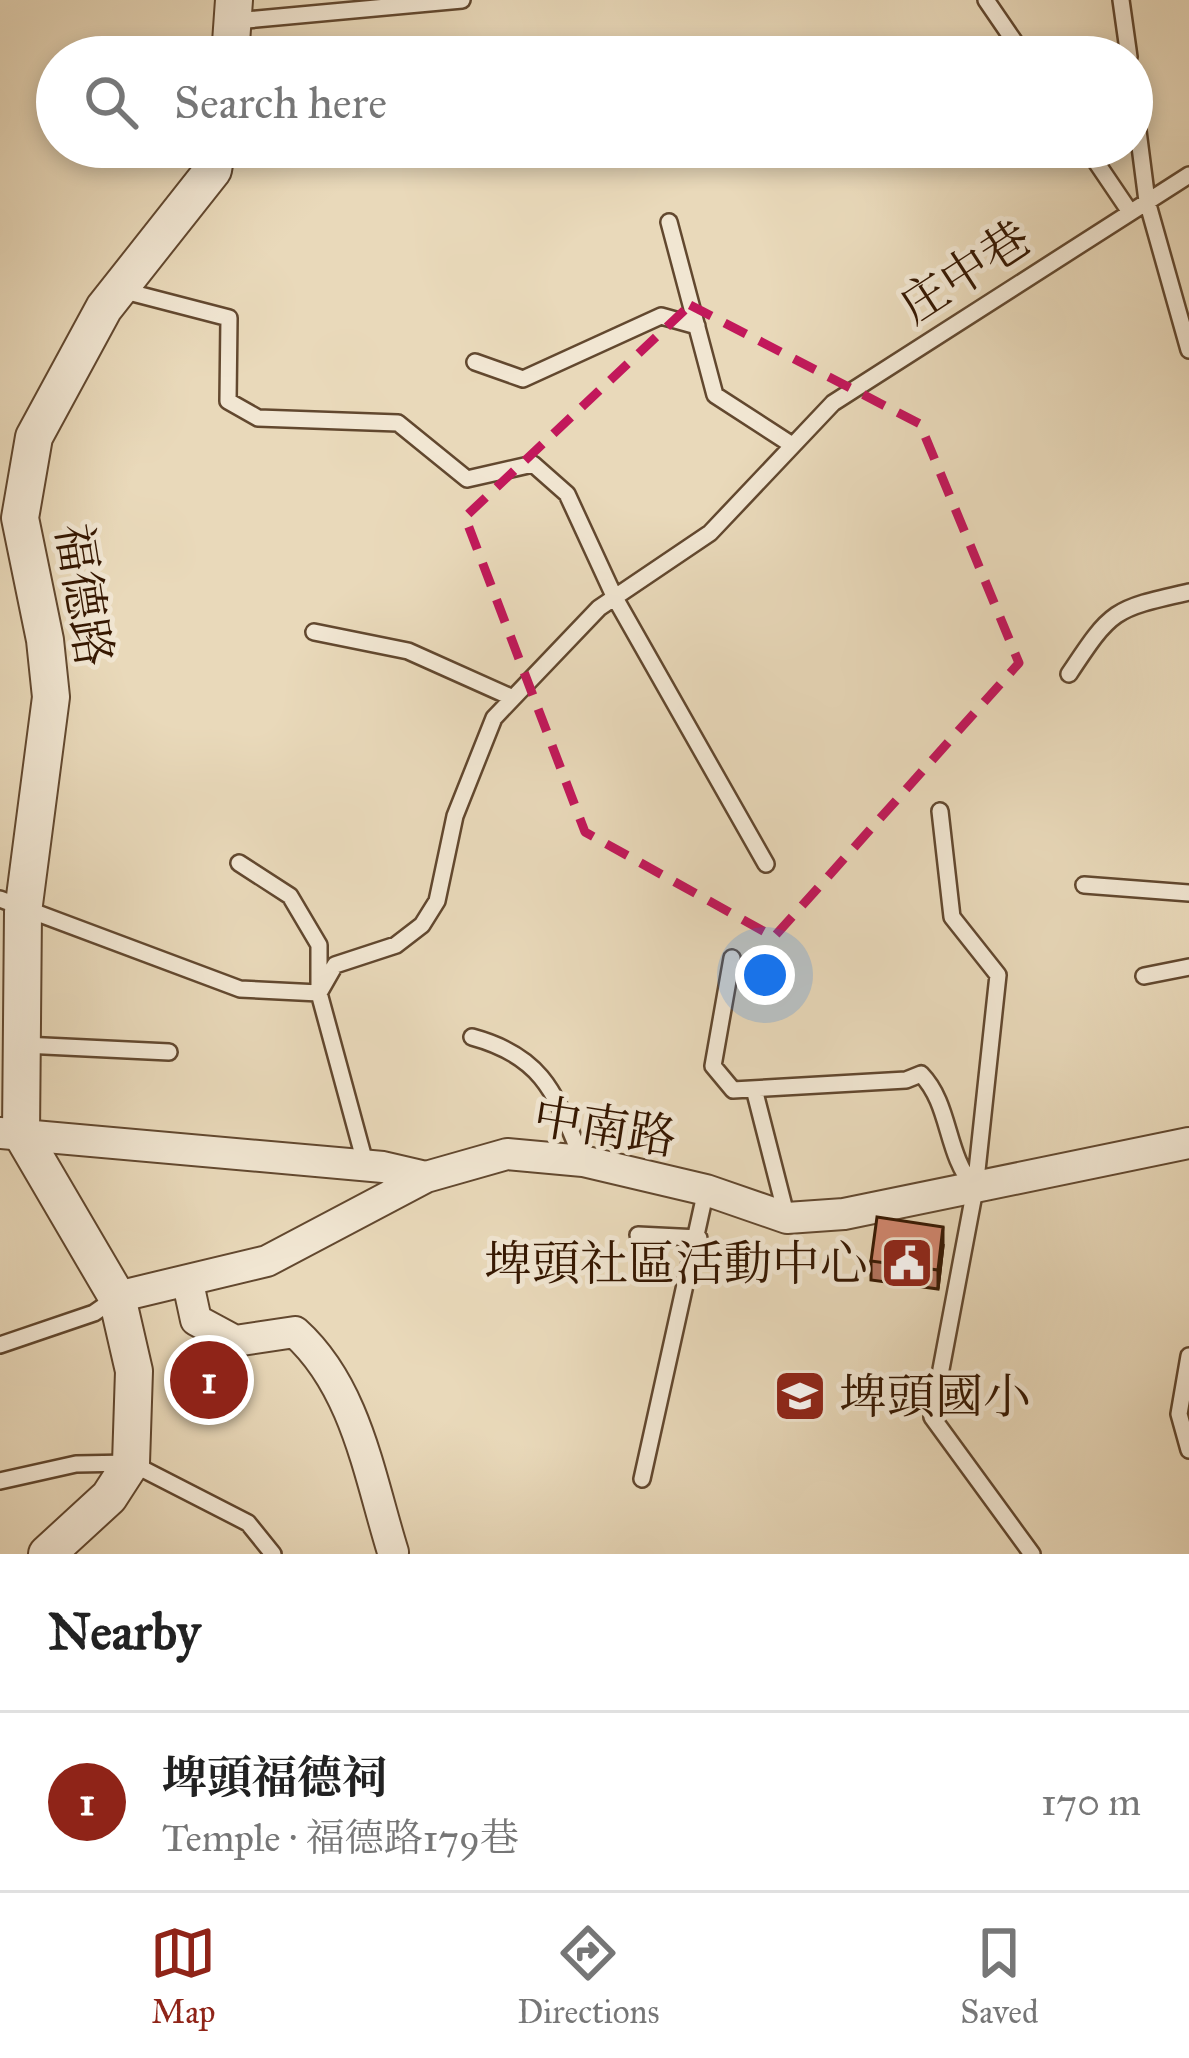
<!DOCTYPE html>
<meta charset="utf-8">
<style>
body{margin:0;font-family:"IM FELL Great Primer","Noto Serif TC",serif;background:#f6f6f6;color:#222}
.you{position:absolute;left:765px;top:975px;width:42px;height:42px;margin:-30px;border:9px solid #fff;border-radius:50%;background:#1a73e8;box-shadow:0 0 0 18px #1a73e833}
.badge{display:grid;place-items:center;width:78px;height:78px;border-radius:50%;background:#8f2418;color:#fff;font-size:39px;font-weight:700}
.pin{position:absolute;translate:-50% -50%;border:6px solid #fff;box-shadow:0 3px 12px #0006}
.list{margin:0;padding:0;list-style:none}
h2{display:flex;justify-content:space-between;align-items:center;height:156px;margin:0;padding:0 48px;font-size:51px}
h2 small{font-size:39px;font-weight:400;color:#767676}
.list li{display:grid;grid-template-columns:78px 1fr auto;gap:36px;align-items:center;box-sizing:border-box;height:180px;padding:0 48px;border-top:3px solid #e0e0e0}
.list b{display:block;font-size:45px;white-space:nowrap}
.list p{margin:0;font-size:39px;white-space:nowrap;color:#767676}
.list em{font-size:39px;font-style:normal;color:#767676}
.icon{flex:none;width:66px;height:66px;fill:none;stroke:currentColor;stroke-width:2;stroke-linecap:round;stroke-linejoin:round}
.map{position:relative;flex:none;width:1189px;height:1554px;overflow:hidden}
.search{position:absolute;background:#fff;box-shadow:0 6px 18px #0003;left:36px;right:36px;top:36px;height:132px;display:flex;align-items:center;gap:30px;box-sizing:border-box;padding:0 42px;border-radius:66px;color:#767676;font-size:45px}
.sheet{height:336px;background:#fff}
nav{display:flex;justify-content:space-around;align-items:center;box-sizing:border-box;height:168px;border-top:3px solid #e0e0e0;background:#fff;font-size:33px;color:#767676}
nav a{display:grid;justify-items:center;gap:6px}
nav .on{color:#8f2418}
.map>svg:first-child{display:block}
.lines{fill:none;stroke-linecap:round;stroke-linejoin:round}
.service-casing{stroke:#62482f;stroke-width:20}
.minor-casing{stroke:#62482f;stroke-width:34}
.tertiary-casing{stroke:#62482f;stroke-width:40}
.service{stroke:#f1e6d2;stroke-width:15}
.minor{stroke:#f1e6d2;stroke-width:30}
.tertiary{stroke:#f1e6d2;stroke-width:36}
.wall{fill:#b5745f;stroke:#351701;stroke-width:3}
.shaded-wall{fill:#935e4e;stroke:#351701;stroke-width:3}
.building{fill:#d2876f;stroke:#351701;stroke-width:3}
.marked{fill:none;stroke:#c2185b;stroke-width:9;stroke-dasharray:24 15;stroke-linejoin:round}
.labels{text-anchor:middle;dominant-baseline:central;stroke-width:10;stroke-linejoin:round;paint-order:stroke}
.street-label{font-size:48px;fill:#351701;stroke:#f1e6d2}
.poi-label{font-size:48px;fill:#351701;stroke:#f1e6d2;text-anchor:end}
</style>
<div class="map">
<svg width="1189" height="1554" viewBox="0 0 1189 1554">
<rect width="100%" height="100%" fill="#e9d9ba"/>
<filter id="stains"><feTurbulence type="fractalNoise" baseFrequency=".00167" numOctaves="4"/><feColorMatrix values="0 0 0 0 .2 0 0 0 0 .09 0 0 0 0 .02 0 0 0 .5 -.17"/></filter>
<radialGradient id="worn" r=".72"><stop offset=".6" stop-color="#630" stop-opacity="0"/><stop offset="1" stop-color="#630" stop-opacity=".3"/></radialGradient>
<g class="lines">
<g class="service-casing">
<path id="service" d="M986 0 1025 57
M1121 0 1129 57
M236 21 462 0
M1132 84 1147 201 1189 350
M1086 147 1130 212
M669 222 715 395 789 443
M121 290 229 318 228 401 258 418 398 423 467 479 533 464 567 494 615 598 766 864
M475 362 523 379 661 316 697 326
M314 632 408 651 513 698
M1069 674C1112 609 1113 609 1189 592
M940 811 952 917 998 975 975 1189 932 1417 1032 1554
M239 863 290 896 319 945V993L366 1166
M1084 885 1189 893
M0 899 240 989 319 993 335 965 396 945 422 925 437 901 455 816 494 718 599 608 710 533 833 403 1189 175
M732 958 713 1066 733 1090 906 1080 921 1074C951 1105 945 1153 974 1187
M1144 976 1189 967
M472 1037C546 1057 556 1097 583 1161
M24 1045 169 1052
M754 1089 787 1218
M638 1235 699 1238
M0 1345 94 1313 117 1297
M1189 1356 1179 1414 1189 1450
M642 1479 706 1190
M0 1481 76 1464 131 1463 248 1523 273 1554"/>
</g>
<g class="minor-casing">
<path id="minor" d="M0 1133 383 1167 426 1177 507 1154 583 1161 706 1190 787 1218 844 1214 1189 1143
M188 1283 196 1320 235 1341 295 1332C356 1387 369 1475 393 1552
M117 1297 267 1261 426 1177"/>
</g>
<g class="tertiary-casing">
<path id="tertiary" d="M230 57 234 0
M47 1554 109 1497 131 1463 134 1371 117 1297 21 1133 23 912 51 697 45 640 20 518 34 437 104 308 213 170 217 147"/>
</g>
<use href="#service" class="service"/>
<use href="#minor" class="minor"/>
<use href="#tertiary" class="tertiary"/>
</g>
<path class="wall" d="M943 1246 938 1289 871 1280V1261Z"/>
<path class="shaded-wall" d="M943 1227V1246L938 1289V1270Z"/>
<path class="building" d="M877 1217 943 1227 938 1270 871 1261Z"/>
<path class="marked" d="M690 305 920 424 1019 663 774 937 585 832 465 517Z"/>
<defs>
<g id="civic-square" transform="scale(2.7)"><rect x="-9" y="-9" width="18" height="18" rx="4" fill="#8f2418" stroke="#f1e6d2"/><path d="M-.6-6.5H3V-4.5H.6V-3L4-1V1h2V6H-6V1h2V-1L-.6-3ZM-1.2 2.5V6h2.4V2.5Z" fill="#fff"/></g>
<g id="school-square" transform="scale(2.7)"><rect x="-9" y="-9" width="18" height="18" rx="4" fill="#8f2418" stroke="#f1e6d2"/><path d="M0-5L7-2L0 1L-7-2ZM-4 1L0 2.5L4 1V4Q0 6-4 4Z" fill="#fff"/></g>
</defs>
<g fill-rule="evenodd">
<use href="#civic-square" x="907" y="1263"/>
<use href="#school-square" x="800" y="1396"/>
</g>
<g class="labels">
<g class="street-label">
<text transform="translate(965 272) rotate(-33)">庄中巷</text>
<text transform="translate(84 595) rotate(81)">福德路</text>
<text transform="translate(605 1127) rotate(9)">中南路</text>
</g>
<g class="poi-label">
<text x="868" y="1263">埤頭社區活動中心</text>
<text x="839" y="1396" text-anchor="start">埤頭國小</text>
</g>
</g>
<rect width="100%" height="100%" filter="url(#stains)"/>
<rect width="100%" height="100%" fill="url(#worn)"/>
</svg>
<div class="you"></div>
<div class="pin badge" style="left:209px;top:1380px">1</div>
<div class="search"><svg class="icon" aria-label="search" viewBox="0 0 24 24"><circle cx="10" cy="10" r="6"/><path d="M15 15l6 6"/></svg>Search here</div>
</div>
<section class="sheet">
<h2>Nearby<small></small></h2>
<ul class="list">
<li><span class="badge">1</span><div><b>埤頭福德祠</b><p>Temple · 福德路179巷</p></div><em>170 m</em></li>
</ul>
</section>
<nav>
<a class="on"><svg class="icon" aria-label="map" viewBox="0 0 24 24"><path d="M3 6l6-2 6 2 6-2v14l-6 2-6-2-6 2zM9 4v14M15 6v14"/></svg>Map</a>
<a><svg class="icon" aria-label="directions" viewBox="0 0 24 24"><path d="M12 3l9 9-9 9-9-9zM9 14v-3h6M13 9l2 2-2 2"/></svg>Directions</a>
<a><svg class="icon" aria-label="saved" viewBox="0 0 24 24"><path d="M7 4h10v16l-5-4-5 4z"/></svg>Saved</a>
</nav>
